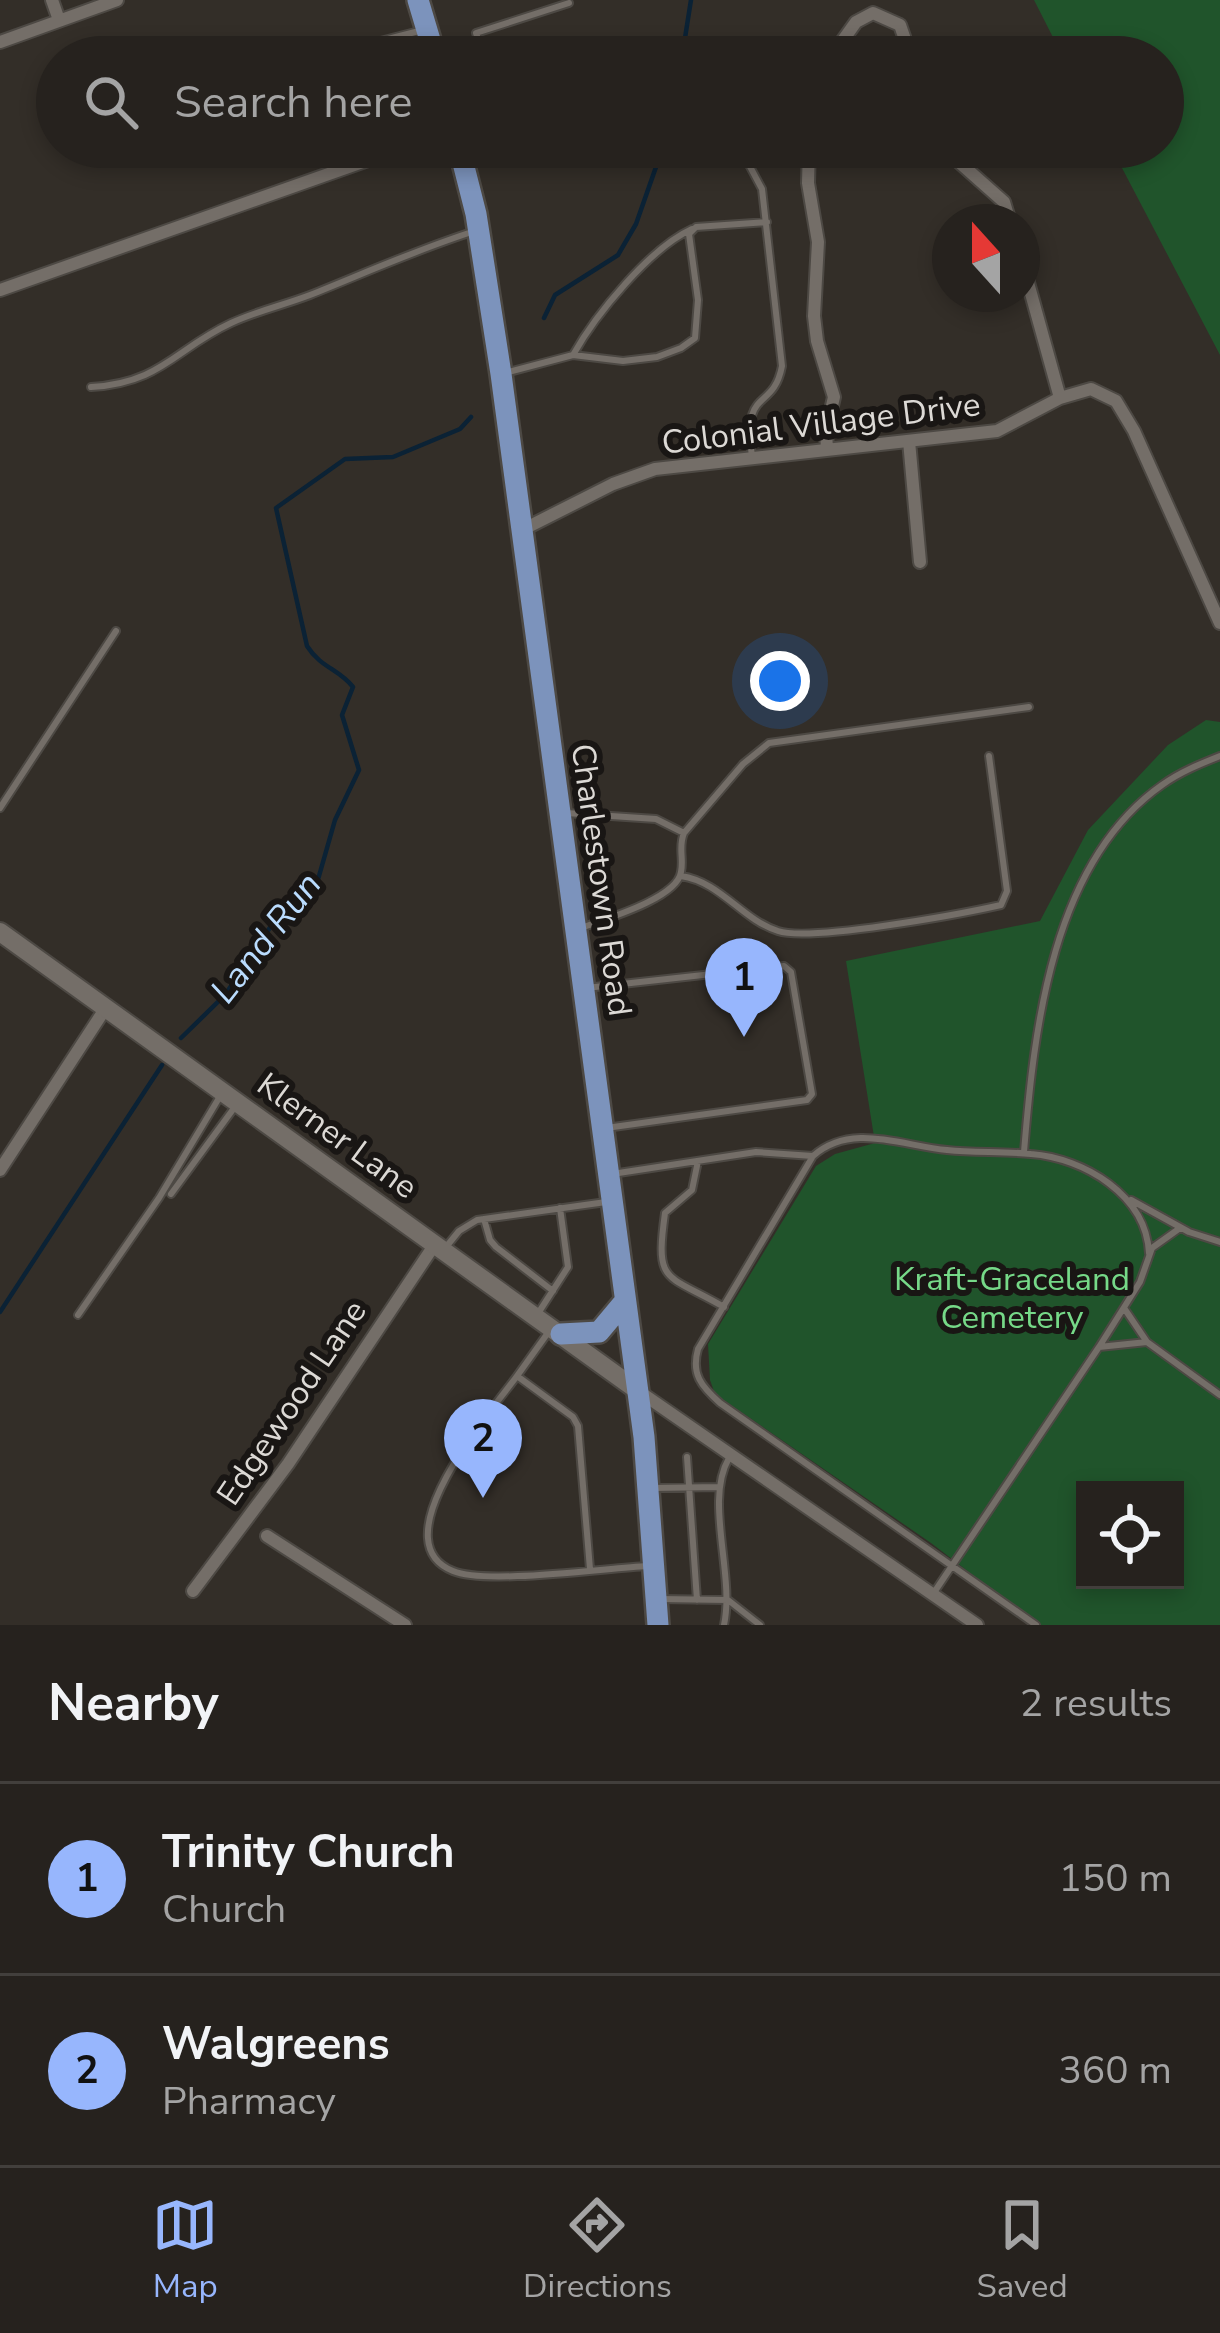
<!DOCTYPE html>
<style>
body{margin:0;font-family:"Nunito Sans",sans-serif;background:#322f2b;color:#f1f3f6}
.controls{position:absolute;right:36px;bottom:36px;display:grid;overflow:hidden;border-radius:0px;box-shadow:0 6px 18px #0003}
.controls button{width:108px;height:108px;display:grid;place-items:center;padding:0;border:0;border-bottom:3px solid #423f3c;background:#26221e;color:#f1f3f6;font:60px sans-serif}
.compass{position:absolute;left:932px;top:204px;width:108px;height:108px;border-radius:50%;background:#26221e;box-shadow:0 6px 18px #0003;rotate:339deg}
.you{position:absolute;left:780px;top:681px;width:42px;height:42px;margin:-30px;border:9px solid #fff;border-radius:50%;background:#1a73e8;box-shadow:0 0 0 18px #1a73e833}
.badge{display:grid;place-items:center;width:78px;height:78px;border-radius:50%;background:#97b6fd;color:#111;font-size:39px;font-weight:700}
.pin{position:absolute;translate:-50% -99px;filter:drop-shadow(0 3px 6px #0008)}
.pin::after{content:'';position:absolute;top:63px;width:42px;height:36px;background:inherit;clip-path:polygon(0 0,100% 0,50% 100%)}
.list{margin:0;padding:0;list-style:none}
h2{display:flex;justify-content:space-between;align-items:center;height:156px;margin:0;padding:0 48px;font-size:51px}
h2 small{font-size:39px;font-weight:400;color:#a4a4a4}
.list li{display:grid;grid-template-columns:78px 1fr auto;gap:36px;align-items:center;box-sizing:border-box;height:192px;padding:0 48px;border-top:3px solid #423f3c}
.list b{display:block;font-size:45px;white-space:nowrap}
.list p{margin:0;font-size:39px;white-space:nowrap;color:#a4a4a4}
.list em{font-size:39px;font-style:normal;color:#a4a4a4}
.icon{flex:none;width:66px;height:66px;fill:none;stroke:currentColor;stroke-width:2;stroke-linecap:round;stroke-linejoin:round}
.map{position:relative;flex:none;width:1220px;height:1625px;overflow:hidden}
.search{position:absolute;background:#26221e;box-shadow:0 6px 18px #0003;left:36px;right:36px;top:36px;height:132px;display:flex;align-items:center;gap:30px;box-sizing:border-box;padding:0 42px;border-radius:66px;color:#a4a4a4;font-size:45px}
.sheet{height:540px;background:#26221e}
nav{display:flex;justify-content:space-around;align-items:center;box-sizing:border-box;height:168px;border-top:3px solid #423f3c;background:#26221e;font-size:33px;color:#a4a4a4}
nav a{display:grid;justify-items:center;gap:6px}
nav .on{color:#97b6fd}
.map>svg:first-child{display:block}
.green{fill:#20542b;fill-rule:evenodd}
.lines{fill:none;stroke-linecap:round;stroke-linejoin:round}
.stream{stroke:#0b2235;stroke-width:4.5}
.lane-casing{stroke:#4d4944;stroke-width:10}
.street-casing{stroke:#4d4944;stroke-width:16}
.secondary-casing{stroke:#4d4944;stroke-width:22}
.primary-casing{stroke:#4d4944;stroke-width:26}
.lane{stroke:#746e68;stroke-width:6}
.street{stroke:#746e68;stroke-width:12}
.secondary{stroke:#746e68;stroke-width:18}
.primary{stroke:#7c93bc;stroke-width:21}
.labels{text-anchor:middle;dominant-baseline:central;stroke-width:12;stroke-linejoin:round;paint-order:stroke}
.street-label{font-size:33px;fill:#dcd9d5;stroke:#191614}
.park-label{font-size:33px;fill:#76d988;stroke:#191614}
.water-label{font-size:36px;font-style:italic;fill:#badcfe;stroke:#191614}
</style>
<div class="map">
<svg width="1220" height="1625" viewBox="0 0 1220 1625">
<rect width="100%" height="100%" fill="#332e28"/>
<path class="green" d="M1034 0H1220V355L1111 147H1163V57H1063Z
M1206 720 1220 722V1625H1038L931 1543 715 1394 710 1380 708 1344 816 1166 835 1154 875 1143 846 961 1040 921 1088 830 1168 745ZM1085 1490H1175V1580H1085Z"/>
<g class="lines">
<path class="stream" d="M682 57 691 0
M544 318 555 295 618 255 636 224 663 147
M181 1038 225 995 273 923 305 901 317 883 335 820 359 770 342 715 353 687C339 669 321 668 307 646L276 508 345 459 393 457 460 429 471 417
M0 1312 162 1065"/>
<g class="lane-casing">
<path id="lane" d="M318 57 423 30
M484 57 476 33 569 3
M747 161 762 189 782 366C773 413 742 385 752 456
M573 355C596 314 650 248 692 229
M505 373 573 355 623 361 657 357 681 348 695 338 698 300 689 234 696 227 767 222
M91 387C161 383 175 349 231 323 257 311 284 305 310 295 365 273 418 249 475 231
M0 808 116 631
M566 813 656 819 684 833
M681 876C721 882 741 919 778 931 810 942 961 914 1001 905L1007 891 989 756
M578 929C602 920 677 899 681 872 684 858 678 847 684 833L743 764 769 743 1029 707
M586 988 784 966 791 972 812 1094 807 1100 606 1128
M1024 1152C1034 1029 1052 862 1162 785 1180 772 1200 764 1220 756
M698 1161 692 1190 665 1213C655 1285 665 1273 724 1307
M612 1174 756 1152 813 1156
M171 1194 237 1104
M1131 1200 1189 1232 1220 1242
M484 1219 490 1240 496 1247 553 1291
M446 1247 459 1231 477 1220 606 1202
M1124 1308 1147 1342 1220 1395
M78 1315 159 1198 222 1093
M537 1315 568 1267 560 1208
M1099 1347 1140 1282 1152 1248 1180 1228
M517 1376 550 1330
M687 1457 697 1600
M651 1488 720 1487
M590 1569 578 1426 573 1417 517 1376C492 1410 378 1541 453 1571 486 1585 605 1568 647 1566
M933 1594 1099 1347 1147 1342
M659 1599 728 1600 760 1625
M724 1625C735 1574 704 1501 729 1458
M1036 1625 720 1403C701 1386 691 1374 698 1349L813 1156C852 1122 902 1146 947 1150 975 1153 1003 1151 1031 1154 1084 1158 1146 1195 1149 1253"/>
</g>
<g class="street-casing">
<path id="street" d="M52 0 59 20
M0 42 117 0
M831 57 856 22 873 13 900 25 911 57
M809 147 808 183 818 242 814 316 817 341 834 397 826 432 827 449
M942 147 1004 202 1010 222
M1022 261 1060 398
M0 290 405 147
M909 441 920 562
M522 530 613 484 655 469 997 431 1060 398 1091 389 1116 401 1134 431 1220 623
M0 1170 107 1006
M637 1390 977 1625
M267 1536 405 1625
M193 1591 288 1464 435 1244"/>
</g>
<g class="secondary-casing">
<path id="secondary" d="M0 932 637 1390"/>
</g>
<g class="primary-casing">
<path id="primary" d="M418 0 435 57
M459 147 476 214 501 374 644 1437 658 1625
M561 1334 599 1332 625 1301"/>
</g>
<use href="#lane" class="lane"/>
<use href="#street" class="street"/>
<use href="#secondary" class="secondary"/>
<use href="#primary" class="primary"/>
</g>
<g class="labels">
<g class="street-label">
<text transform="translate(821 424) rotate(-7)">Colonial Village Drive</text>
<text transform="translate(601 880) rotate(82)">Charlestown Road</text>
<text transform="translate(337 1136) rotate(36)">Klerner Lane</text>
<text transform="translate(292 1403) rotate(-56)">Edgewood Lane</text>
</g>
<g class="park-label">
<text x="1012" y="1279">Kraft-Graceland<tspan x="1012" dy="38">Cemetery</tspan></text>
</g>
<g class="water-label">
<text transform="translate(266 938) rotate(-52)">Land Run</text>
</g>
</g>
</svg>
<div class="controls">
<button><svg class="icon" aria-label="locate" viewBox="0 0 24 24"><circle cx="12" cy="12" r="6"/><path d="M12 2v4M12 18v4M2 12h4M18 12h4"/></svg></button>
</div>
<svg class="compass" viewBox="-18 -18 36 36"><path d="M0-13l5 13h-10z" fill="#e53935"/><path d="M0 13l5-13h-10z" fill="#a4a4a4"/></svg>
<div class="you"></div>
<div class="pin badge" style="left:744px;top:1037px">1</div>
<div class="pin badge" style="left:483px;top:1498px">2</div>
<div class="search"><svg class="icon" aria-label="search" viewBox="0 0 24 24"><circle cx="10" cy="10" r="6"/><path d="M15 15l6 6"/></svg>Search here</div>
</div>
<section class="sheet">
<h2>Nearby<small>2 results</small></h2>
<ul class="list">
<li><span class="badge">1</span><div><b>Trinity Church</b><p>Church</p></div><em>150 m</em></li>
<li><span class="badge">2</span><div><b>Walgreens</b><p>Pharmacy</p></div><em>360 m</em></li>
</ul>
</section>
<nav>
<a class="on"><svg class="icon" aria-label="map" viewBox="0 0 24 24"><path d="M3 6l6-2 6 2 6-2v14l-6 2-6-2-6 2zM9 4v14M15 6v14"/></svg>Map</a>
<a><svg class="icon" aria-label="directions" viewBox="0 0 24 24"><path d="M12 3l9 9-9 9-9-9zM9 14v-3h6M13 9l2 2-2 2"/></svg>Directions</a>
<a><svg class="icon" aria-label="saved" viewBox="0 0 24 24"><path d="M7 4h10v16l-5-4-5 4z"/></svg>Saved</a>
</nav>
